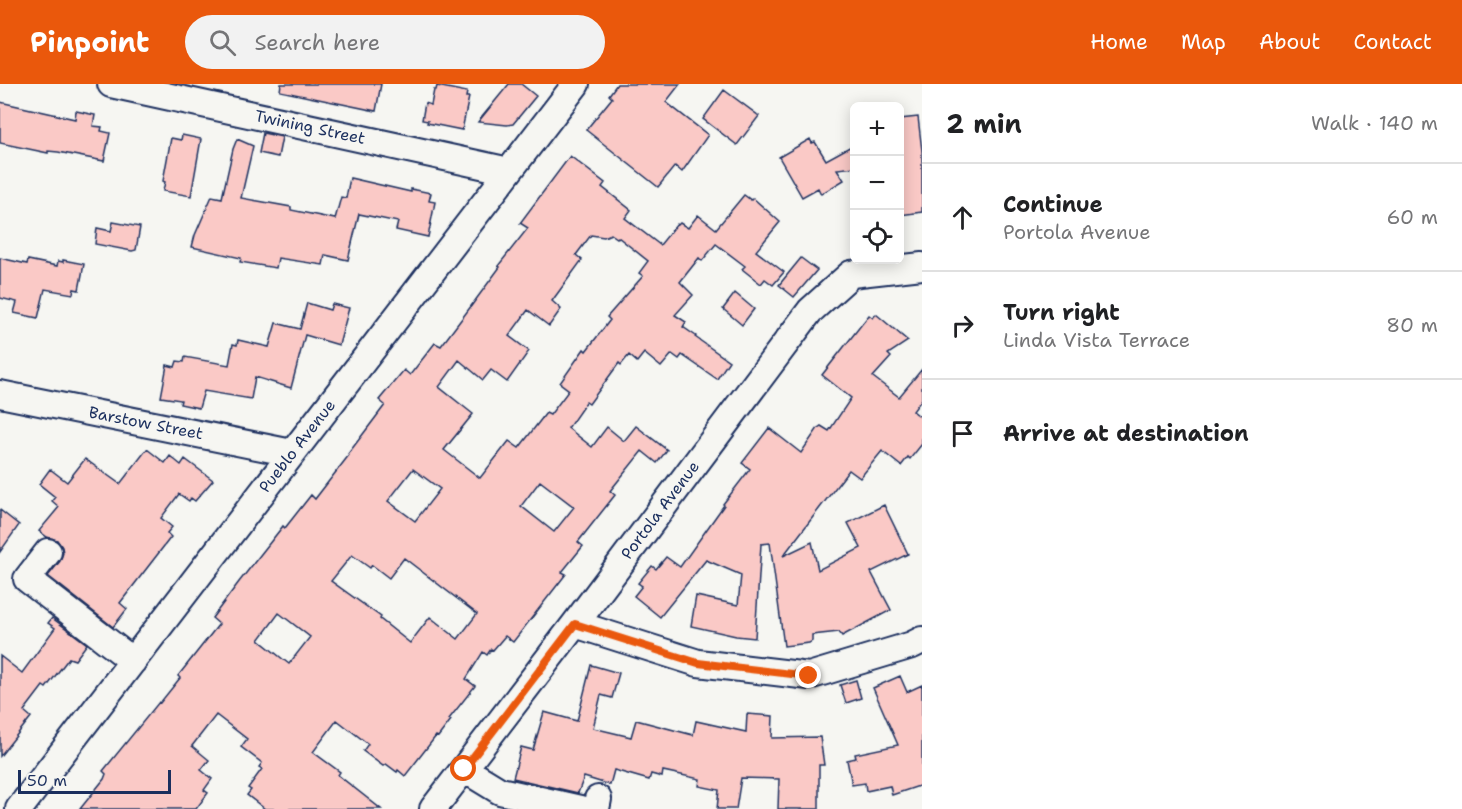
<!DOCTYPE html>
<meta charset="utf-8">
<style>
body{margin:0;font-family:"Shantell Sans",sans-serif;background:#f2f2f2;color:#202124}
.controls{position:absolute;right:18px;top:18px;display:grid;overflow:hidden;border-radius:9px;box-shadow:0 3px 15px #0003}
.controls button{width:54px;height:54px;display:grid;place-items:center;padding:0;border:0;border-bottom:2px solid #e0e0e0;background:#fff;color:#202124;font:30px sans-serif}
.scale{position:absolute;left:18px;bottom:15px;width:153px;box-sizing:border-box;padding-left:6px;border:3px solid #1b2f5e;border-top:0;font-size:16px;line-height:21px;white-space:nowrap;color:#1b2f5e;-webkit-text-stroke:4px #f6f6f2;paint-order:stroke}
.stop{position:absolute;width:18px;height:18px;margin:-14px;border:4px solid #ea580c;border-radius:50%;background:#fff}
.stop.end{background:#ea580c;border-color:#fff;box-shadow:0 2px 6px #0008}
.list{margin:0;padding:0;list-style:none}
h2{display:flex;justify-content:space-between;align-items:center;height:78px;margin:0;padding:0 24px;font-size:26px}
h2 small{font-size:20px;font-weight:400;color:#757577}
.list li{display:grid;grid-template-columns:39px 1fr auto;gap:18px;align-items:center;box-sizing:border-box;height:108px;padding:0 24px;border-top:2px solid #e0e0e0}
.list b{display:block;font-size:22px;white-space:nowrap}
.list p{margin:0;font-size:20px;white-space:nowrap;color:#757577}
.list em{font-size:20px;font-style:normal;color:#757577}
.icon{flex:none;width:33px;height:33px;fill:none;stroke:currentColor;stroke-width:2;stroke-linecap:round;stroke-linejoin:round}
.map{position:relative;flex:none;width:922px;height:725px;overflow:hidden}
header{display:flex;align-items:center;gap:36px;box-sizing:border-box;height:84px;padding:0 30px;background:#ea580c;color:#fff}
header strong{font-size:28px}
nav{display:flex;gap:33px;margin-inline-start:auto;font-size:21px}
.search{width:420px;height:54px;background:#f2f2f2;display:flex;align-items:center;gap:15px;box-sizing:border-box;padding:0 21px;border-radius:33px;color:#757577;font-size:22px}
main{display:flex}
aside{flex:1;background:#fff}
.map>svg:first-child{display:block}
.building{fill:#fac9c6;stroke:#1b2f5e;stroke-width:1.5;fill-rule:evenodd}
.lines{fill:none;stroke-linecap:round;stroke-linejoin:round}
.minor-casing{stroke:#1b2f5e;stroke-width:30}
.minor{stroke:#f6f6f2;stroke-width:26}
.route{stroke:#ea580c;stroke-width:8}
.labels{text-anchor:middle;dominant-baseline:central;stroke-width:4.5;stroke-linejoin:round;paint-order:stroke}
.street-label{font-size:16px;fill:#1b2f5e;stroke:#f6f6f2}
</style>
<header>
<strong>Pinpoint</strong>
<div class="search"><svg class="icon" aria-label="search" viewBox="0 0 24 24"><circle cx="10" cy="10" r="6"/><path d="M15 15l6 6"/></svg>Search here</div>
<nav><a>Home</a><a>Map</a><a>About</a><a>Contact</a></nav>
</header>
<main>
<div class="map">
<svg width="922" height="725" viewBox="0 0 922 725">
<rect width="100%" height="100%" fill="#f6f6f2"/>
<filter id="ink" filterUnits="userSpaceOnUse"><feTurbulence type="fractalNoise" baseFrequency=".0167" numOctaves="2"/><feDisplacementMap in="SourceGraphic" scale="12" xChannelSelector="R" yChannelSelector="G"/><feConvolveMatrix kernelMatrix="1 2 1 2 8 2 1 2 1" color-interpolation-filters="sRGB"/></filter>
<g filter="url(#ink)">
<path class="building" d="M281 0H381L376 27 280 7Z
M509 0H521L536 12 513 40 507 41 478 38Z
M617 0H680L666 18 708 51 682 88 675 82 658 103 586 46 612 14 609 11Z
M437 2 467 8 466 13H469L462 46 427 39 428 37 422 36 425 19 431 21 434 6H436Z
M724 6 759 32 737 61 703 35Z
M0 18 75 35 76 27 95 31 93 42 102 43 101 47 110 49 104 77 58 68 48 67V69L0 59Z
M918 33 922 67V128L900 131V35Z
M263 49 282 53 278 73 259 69Z
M182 51 201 55 191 112 163 107 165 98 163 97 171 54 181 56Z
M237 55 253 62 241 114 291 123V126L335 135 341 113 346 114 350 94 411 108V105L431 109 429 117 435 118 428 153 396 146 398 138 359 130 348 176 325 171 323 181 278 174 276 184 240 178 241 174 192 163 195 151 212 112 222 114 233 65Z
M810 55 812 59 815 58 826 76 855 60V83L837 85 844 96 821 110 818 104 802 113 779 73Z
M570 72 605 99 602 103 631 126 625 134 660 161 677 140 678 141 680 139 688 144 698 131 716 145 744 111 751 116 753 114 780 138 756 167 784 188 773 201 765 195 761 200 742 185 745 182 716 160 702 177 699 174 680 198 693 211 675 231 686 238 683 243 696 252 695 253 729 277 717 295 682 271 679 275 672 270 661 283 644 269 637 278 629 271 621 281 619 279 589 320 586 318 568 344 592 363 607 343 624 357 636 342 667 366 657 379 642 367 610 407 615 411 578 458 583 462 562 488 566 490 513 558 505 552 493 566 491 565 487 571 483 568 466 595 475 602 449 635 451 636 438 653 436 652 405 692 398 686 397 688 386 680 383 682 363 667 368 660 337 636 313 668 340 688 338 691 381 725H265L247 711 251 706 248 704 262 685 259 683 262 679 241 663 247 655 216 631 192 662 209 676 201 686 212 695 204 706 208 709 196 725H80L104 695 106 690 103 687 159 618 160 619 180 594 178 592 219 540 212 534 239 498 283 442 285 444 311 411 315 415 349 371 348 370 385 321 379 316 404 286 410 291 435 259 441 262 466 229 500 183 498 182 528 144 520 139ZM611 150 617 154 618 153 648 177 639 189 643 192 607 233 610 236 586 267 584 265 560 299 569 306 550 331 546 329 519 364 509 357 480 394 444 366 473 330 439 303 459 276 483 296 491 286 507 298 529 267 509 252 528 226 549 242 561 225 552 217 582 176 576 171 591 151 604 153ZM413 385 440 405 415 437 388 417ZM540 397 574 423 554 448 521 422ZM352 471 370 484 372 481 389 494 404 474 477 530 458 555 430 533 410 559 380 535 381 533 331 497ZM279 529 310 553 289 580 259 556Z
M113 138 140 143 136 166 132 167 95 160 97 144 111 147Z
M0 174 27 180 28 176 57 182 58 177 63 178V176L84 180 79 206 74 205 73 210 45 205 38 234 14 229 17 218 0 214Z
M801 174 817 186 794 213 779 201Z
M735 209 754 225 742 241 723 225Z
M307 219 330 226 332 220 349 224 339 261 305 251 291 304 255 293 251 315 204 307 199 324 180 320 181 316 161 313 167 281 175 283 177 277 184 278 185 273 229 281 233 260 237 261 238 256 269 263 276 239 300 245Z
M876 230 908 257 888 270 891 273 873 293 899 313 922 285V315L913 327 922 334V360L910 375 908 373 901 382 882 367 860 394 849 386 783 472 812 458 818 486 861 464 848 439 884 421 908 470 871 488 891 526 842 552 839 548 812 551V557L809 559 784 562 770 459 761 460 755 554 736 552 691 542 696 512 738 521 741 491 706 476 660 533 634 512 642 502 638 499 652 482 656 485 666 473 680 483 724 421 723 420 750 385 742 379 769 344 801 369 818 344 821 342 829 347 851 314 822 291 869 231 873 234Z
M147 365 165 379 170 372 181 381 185 375 213 396 195 417 191 414 189 417 179 410 161 434 172 443 167 449 171 453 120 519 127 525 113 543 48 492 60 477 63 469 62 463 57 456 47 453 39 447 59 423 52 417 55 413 39 400 50 385 67 398 85 375 120 400Z
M0 426 19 441 0 468Z
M52 534 87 560 75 576 69 574 46 604 43 602 24 627 31 633 0 672V572L22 589 55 544 48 539Z
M591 581 619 589 612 614 601 611 593 644 631 653 636 636 693 651 696 637 746 648 747 630 773 632 772 654 820 653 824 681H819V725H778L779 695 741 694 736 725H717L719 706 699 702 700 695 663 687 662 693 651 690 649 696 614 686 610 701 584 693 578 709 513 694 521 663 533 666 544 628 577 637Z
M900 592 907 608 922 601V701L892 711 890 702 866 707 865 699 852 701 847 676 856 674 855 670 898 661 873 604Z
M856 596 861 614 846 619 840 601Z"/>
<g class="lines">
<g class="minor-casing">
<path id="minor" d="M111 0 509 87
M0 310 292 369
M48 468 27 495 133 577
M575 540 698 579 809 592 912 561 922 556
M464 685 500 707 580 725
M19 725 576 0
M433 725 575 540 810 227 851 190 922 182
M596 725 598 715"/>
</g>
<use href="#minor" class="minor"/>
</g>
</g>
<g class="lines" filter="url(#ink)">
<path class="route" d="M464 685 575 540 698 579 809 592"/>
</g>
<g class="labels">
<g class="street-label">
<text transform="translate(310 43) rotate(12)">Twining Street</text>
<text transform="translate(146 339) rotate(11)">Barstow Street</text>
<text transform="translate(297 362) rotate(-52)">Pueblo Avenue</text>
<text transform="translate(660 426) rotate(-53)">Portola Avenue</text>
</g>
</g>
</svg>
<div class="controls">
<button>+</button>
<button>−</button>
<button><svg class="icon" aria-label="locate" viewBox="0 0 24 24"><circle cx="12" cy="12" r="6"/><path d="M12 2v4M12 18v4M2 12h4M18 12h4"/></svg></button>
</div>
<div class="scale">50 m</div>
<div class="stop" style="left:464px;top:685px"></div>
<div class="stop end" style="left:809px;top:592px"></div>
</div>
<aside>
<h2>2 min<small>Walk · 140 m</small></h2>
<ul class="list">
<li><svg class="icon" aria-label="ahead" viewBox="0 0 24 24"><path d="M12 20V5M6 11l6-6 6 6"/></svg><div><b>Continue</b><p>Portola Avenue</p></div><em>60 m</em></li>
<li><svg class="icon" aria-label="right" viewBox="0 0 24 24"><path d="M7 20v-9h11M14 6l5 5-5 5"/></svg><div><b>Turn right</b><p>Linda Vista Terrace</p></div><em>80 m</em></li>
<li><svg class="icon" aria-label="arrive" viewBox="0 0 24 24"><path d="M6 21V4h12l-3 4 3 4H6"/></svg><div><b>Arrive at destination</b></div></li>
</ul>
</aside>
</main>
